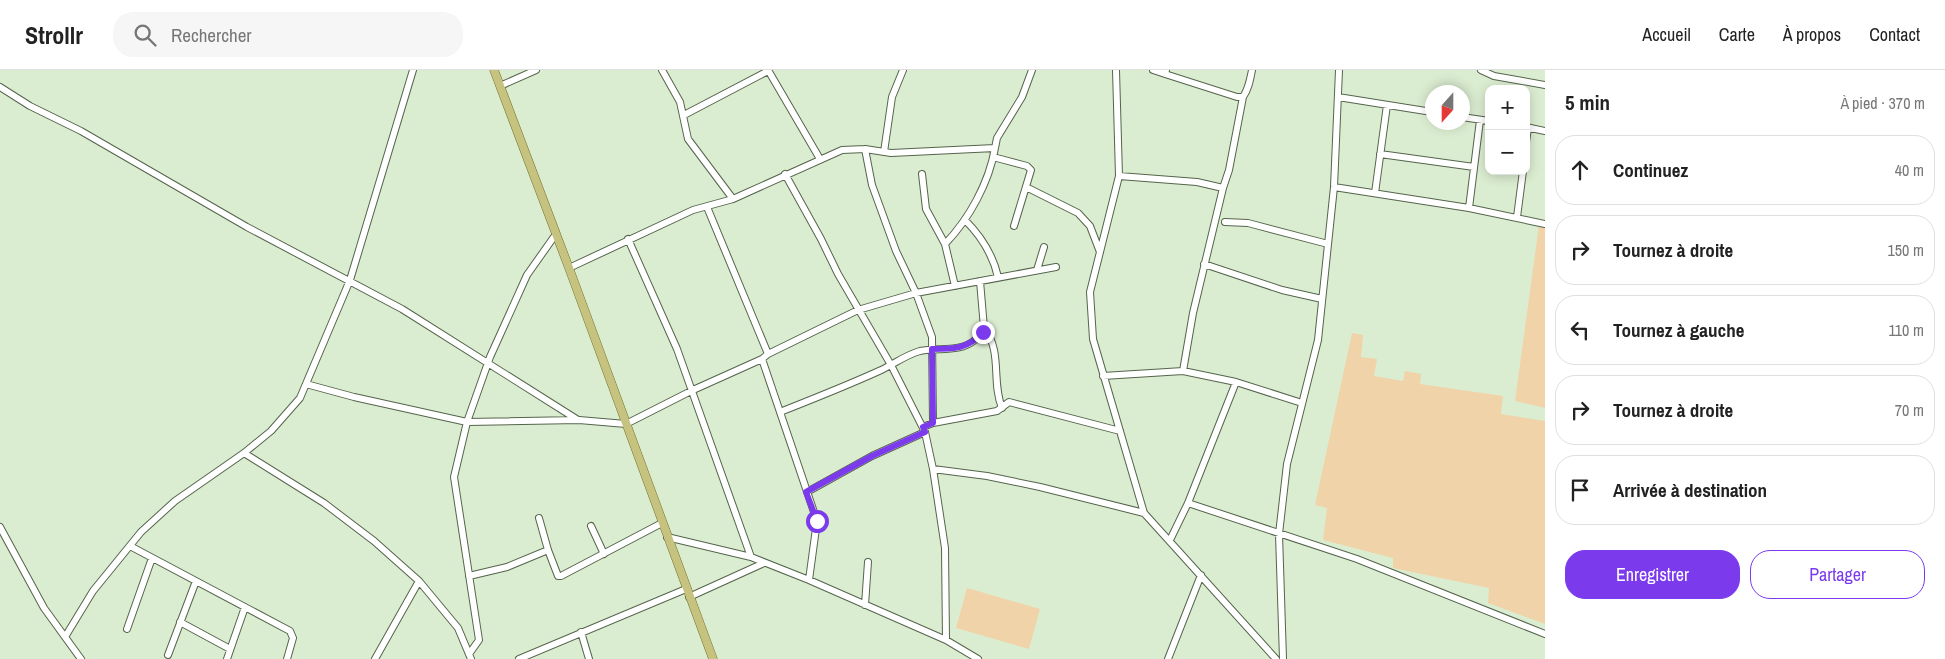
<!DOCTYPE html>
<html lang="fr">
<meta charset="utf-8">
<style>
body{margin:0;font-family:"Archivo Narrow",sans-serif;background:#f6f6f6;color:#222}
.controls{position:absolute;right:15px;top:15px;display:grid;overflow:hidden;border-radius:10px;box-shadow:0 2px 12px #0003}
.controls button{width:45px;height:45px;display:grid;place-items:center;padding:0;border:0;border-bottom:1px solid #e0e0e0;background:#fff;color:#222;font:25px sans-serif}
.compass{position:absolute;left:1425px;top:15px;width:45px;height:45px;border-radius:50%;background:#fff;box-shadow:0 2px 12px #0003;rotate:201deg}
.stop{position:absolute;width:15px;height:15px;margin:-11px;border:4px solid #7c3aed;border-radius:50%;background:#fff}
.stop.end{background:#7c3aed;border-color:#fff;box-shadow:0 1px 5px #0008}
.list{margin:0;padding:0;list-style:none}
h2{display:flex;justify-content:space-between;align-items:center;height:65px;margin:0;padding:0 20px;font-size:21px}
h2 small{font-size:16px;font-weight:400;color:#767676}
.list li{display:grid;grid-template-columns:32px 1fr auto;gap:15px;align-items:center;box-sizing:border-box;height:70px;margin:0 10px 10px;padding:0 10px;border:1px solid #e0e0e0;border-radius:20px}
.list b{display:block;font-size:19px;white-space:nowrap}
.list em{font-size:16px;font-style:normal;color:#767676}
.actions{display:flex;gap:10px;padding:15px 20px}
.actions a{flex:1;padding:11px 0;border:1px solid #7c3aed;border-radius:20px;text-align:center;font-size:18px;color:#7c3aed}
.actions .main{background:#7c3aed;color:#fff}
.icon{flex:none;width:28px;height:28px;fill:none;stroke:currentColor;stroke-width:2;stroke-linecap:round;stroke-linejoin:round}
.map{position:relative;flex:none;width:1545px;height:589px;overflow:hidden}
header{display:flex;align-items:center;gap:30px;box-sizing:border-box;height:70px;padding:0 25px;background:#fff;border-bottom:1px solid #e0e0e0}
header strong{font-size:24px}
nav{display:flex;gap:28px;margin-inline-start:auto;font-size:18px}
.search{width:350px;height:45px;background:#f6f6f6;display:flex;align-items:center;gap:12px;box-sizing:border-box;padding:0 18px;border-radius:20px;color:#767676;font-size:19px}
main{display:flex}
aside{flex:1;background:#fff}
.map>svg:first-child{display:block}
.green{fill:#f0d3a8}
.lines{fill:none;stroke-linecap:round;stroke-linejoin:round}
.minor-casing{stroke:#55644c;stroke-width:8}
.major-casing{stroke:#747127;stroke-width:9}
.minor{stroke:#fff;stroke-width:6}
.major{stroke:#c6c280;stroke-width:8}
.route{stroke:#7c3aed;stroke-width:6}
</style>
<header>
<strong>Strollr</strong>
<div class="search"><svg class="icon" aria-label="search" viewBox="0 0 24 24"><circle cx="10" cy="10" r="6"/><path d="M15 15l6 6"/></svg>Rechercher</div>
<nav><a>Accueil</a><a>Carte</a><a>À propos</a><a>Contact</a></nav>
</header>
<main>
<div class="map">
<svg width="1545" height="589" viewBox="0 0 1545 589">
<rect width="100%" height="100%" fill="#dbedd1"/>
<path class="green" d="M1539 155 1545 157V338L1515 331Z
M1352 263 1363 265 1361 287 1377 289 1374 306 1403 311 1405 301 1421 304 1420 314 1503 326 1501 344 1545 351V554L1488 533 1489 518 1393 498V488L1323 470 1327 438 1315 435Z
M967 518 1040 539 1029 579 956 558Z"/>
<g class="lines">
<g class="minor-casing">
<path id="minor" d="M662 0 680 32 688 69 733 129
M768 0 820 89
M1116 0 1119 106 1090 222 1093 269 1144 443 1276 589
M1153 0 1165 4
M1166 0 1165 4 1237 27H1243C1249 18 1250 10 1252 0
M1481 0 1494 6 1545 15
M500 16 536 0
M0 17 30 36 81 61 247 157 402 239 578 350
M1338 27 1432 42
M684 45 768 1
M1462 47 1489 51
M1526 57 1545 61
M1526 72 1528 58
M865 79 872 115 896 181 916 223 932 267 933 353
M884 82 892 27 903 0
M1380 84 1474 97
M993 87 1027 96 1031 100 1014 156
M785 104 821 169 838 204 891 295 925 362 933 399 945 478 946 570
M922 104 926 139 945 174
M1119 106 1197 112 1223 118 1193 243 1183 301
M1026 117 1078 143 1090 156 1100 182
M1334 117 1469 138 1545 154
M1223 118 1229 100 1243 27
M1375 123 1387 35
M707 137 768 284
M1469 138 1480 50
M1517 147 1523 101
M965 150C981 166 993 185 998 207
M1225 152 1248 153 1328 174
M628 169 677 279 751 487
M1204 194 1282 220 1322 229
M569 198 693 140 733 129 842 80 865 79 891 83 995 78 997 68 1022 27 1032 0
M1037 200 1044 177
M955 216 945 174C969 149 989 113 995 78
M984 258C1003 282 991 311 1002 338
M762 289 817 451 809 510
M1103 306 1183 301 1236 312 1302 333
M306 314 354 327 467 352 579 350 626 354 693 320 762 289 768 284 858 240 916 223 1056 197
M780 342C813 329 846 316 879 301 893 295 905 285 920 281 939 277 959 283 975 270 979 266 983 264 984 258L980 211
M923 357 933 353 997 341 1009 332 1120 361
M244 383 324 433 374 471 419 511 458 558 471 589
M933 399 987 406 1040 417 1144 443
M807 422 872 386 925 362
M1188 433 1357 489 1545 564
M539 448 548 480 558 506H561L662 453
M591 456 604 484
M0 457 44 538 81 589
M667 467 751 487 809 510 946 570 978 589
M1170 470 1188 433 1236 312
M130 476 290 561 293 568 287 589
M469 506 507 497 548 480
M689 527 764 493
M865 535 868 492
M180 552 230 579
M127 559 152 488
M581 562 589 589
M65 567 93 521 141 462 175 431 244 383 271 361 300 328 350 210 413 0
M469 584 479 570 454 407 467 352 490 287 527 205 556 164
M168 585 196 511
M227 589 245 537
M375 589 419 511
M519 589 686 519
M1168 589 1201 505
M1283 589 1279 464 1287 394 1318 270 1334 117 1339 0"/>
</g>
<g class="major-casing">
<path id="major" d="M494 0 569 198 713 589"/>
</g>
<use href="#minor" class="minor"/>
<use href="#major" class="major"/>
</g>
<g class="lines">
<path class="route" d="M817 451 806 422 872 386 925 362 923 357 933 353 932 279C954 279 968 279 983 262"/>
</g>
</svg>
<div class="controls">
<button>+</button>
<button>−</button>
</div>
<svg class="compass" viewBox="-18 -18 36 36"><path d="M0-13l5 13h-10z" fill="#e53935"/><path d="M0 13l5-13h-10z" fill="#767676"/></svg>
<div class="stop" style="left:817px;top:451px"></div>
<div class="stop end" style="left:983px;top:262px"></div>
</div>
<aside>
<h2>5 min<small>À pied · 370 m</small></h2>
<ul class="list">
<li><svg class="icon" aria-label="ahead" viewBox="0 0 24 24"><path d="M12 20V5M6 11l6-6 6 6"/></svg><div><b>Continuez</b></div><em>40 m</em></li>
<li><svg class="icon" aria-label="right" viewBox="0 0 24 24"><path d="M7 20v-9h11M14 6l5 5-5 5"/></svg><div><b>Tournez à droite</b></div><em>150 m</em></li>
<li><svg class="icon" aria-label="left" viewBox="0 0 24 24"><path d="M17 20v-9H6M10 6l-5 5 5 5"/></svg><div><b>Tournez à gauche</b></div><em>110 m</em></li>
<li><svg class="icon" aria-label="right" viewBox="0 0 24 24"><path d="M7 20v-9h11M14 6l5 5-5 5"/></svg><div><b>Tournez à droite</b></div><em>70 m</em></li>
<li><svg class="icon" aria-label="arrive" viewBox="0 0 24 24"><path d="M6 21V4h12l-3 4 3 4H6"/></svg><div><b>Arrivée à destination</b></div></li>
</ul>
<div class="actions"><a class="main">Enregistrer</a><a>Partager</a></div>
</aside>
</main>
